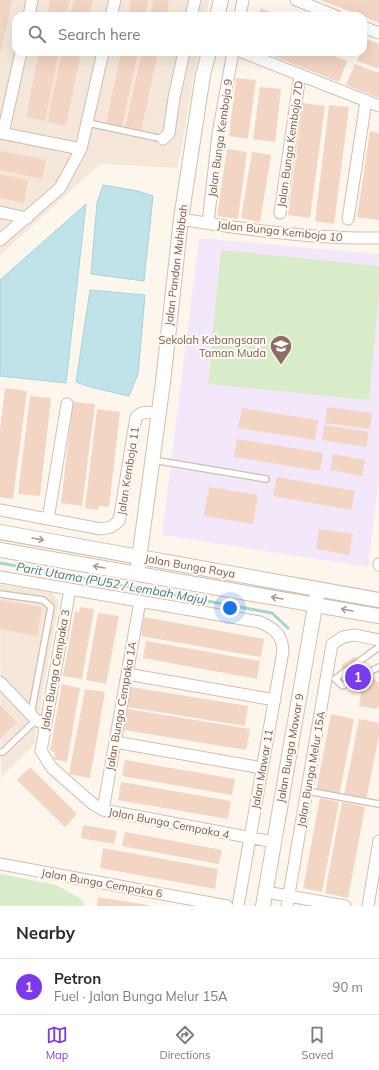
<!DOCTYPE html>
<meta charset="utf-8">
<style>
body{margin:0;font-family:Mulish,sans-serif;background:#f2f2f3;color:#2b2b33}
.you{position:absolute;left:230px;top:608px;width:14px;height:14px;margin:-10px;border:3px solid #fff;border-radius:50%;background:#1a73e8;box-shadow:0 0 0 6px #1a73e833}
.badge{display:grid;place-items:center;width:26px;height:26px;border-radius:50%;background:#7c3aed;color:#fff;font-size:13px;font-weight:700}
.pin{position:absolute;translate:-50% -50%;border:2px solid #fff;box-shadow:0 1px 4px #0006}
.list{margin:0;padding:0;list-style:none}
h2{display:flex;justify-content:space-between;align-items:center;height:52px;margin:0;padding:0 16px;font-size:17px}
h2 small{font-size:13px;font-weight:400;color:#7c7c81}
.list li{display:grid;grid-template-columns:26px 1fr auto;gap:12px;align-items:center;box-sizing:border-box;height:56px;padding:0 16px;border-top:1px solid #e1e1e2}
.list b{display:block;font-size:15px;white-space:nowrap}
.list p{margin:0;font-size:13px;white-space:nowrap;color:#7c7c81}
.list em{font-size:13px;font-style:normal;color:#7c7c81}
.icon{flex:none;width:22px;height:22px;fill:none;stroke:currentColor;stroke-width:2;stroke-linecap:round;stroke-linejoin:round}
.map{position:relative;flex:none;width:379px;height:906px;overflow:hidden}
.search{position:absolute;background:#fff;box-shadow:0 4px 16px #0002;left:12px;right:12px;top:12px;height:44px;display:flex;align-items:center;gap:10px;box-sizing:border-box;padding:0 14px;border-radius:12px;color:#7c7c81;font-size:15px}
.sheet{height:108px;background:#fff}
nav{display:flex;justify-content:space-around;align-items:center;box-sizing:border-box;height:56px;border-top:1px solid #e1e1e2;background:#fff;font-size:11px;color:#7c7c81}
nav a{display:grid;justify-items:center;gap:2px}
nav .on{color:#7c3aed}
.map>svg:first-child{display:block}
.residential{fill:#f5e8da}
.education{fill:#f3e8fa}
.green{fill:#d8ecc9}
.water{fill:#bfe3e8;stroke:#a5d3da}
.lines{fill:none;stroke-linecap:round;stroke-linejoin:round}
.stream{stroke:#a5d3da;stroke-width:3}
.building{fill:#f3d5c3}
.service-casing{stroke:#d1beb0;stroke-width:8}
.minor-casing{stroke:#d1beb0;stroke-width:13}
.tertiary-casing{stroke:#d1beb0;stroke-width:16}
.service{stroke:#fff;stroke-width:5.5}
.minor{stroke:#fff;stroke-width:11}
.tertiary{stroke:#fff;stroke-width:14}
.oneway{stroke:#af9d94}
.labels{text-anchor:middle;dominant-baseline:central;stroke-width:4;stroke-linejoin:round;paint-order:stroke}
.street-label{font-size:11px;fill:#7a5c4d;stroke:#fffaf3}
.education-label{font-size:11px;fill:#785e54;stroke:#fffaf3;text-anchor:end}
.water-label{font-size:12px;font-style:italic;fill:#437c86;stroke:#fffaf3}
</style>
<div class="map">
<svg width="379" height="906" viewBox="0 0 379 906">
<rect width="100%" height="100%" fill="#fdf6ec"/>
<path class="residential" d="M0 0H209L206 16H16V52H198L178 168 100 164 0 255Z
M0 584 52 593 59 601 34 744 1 778Z"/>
<path class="education" d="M199 238 379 254V477L368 567 162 535Z"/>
<path class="green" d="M221 250 379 266V295L369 400 208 384Z
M0 874 56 885 83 900 84 906H0Z"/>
<path class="water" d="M103 185 138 191 153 196 144 281 91 274 97 203Z
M86 204 66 383 0 376V280Z
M90 290 145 295 138 374 129 396 90 387 76 382Z"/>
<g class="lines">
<path class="stream" d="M0 563 272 613 288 628"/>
</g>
<path class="building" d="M0 0H12L1 53H0Z
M50 0H70L66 16H47Z
M74 0H93L89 16H70Z
M131 0H148L145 16H128Z
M153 0H169L166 16H150Z
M320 0H379V23L363 16Z
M261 8 273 13 280 16H258Z
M366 39 379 44V69L357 61 361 52H363V46Z
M39 52H59L45 121 26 117Z
M62 52H81L66 126 47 122Z
M121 52H138L122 127 106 124Z
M142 52H158L141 131 125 128Z
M263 52H324L347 61 339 82Z
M355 64 379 73V98L346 85Z
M236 78 256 80 248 139 229 136Z
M260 87 281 89 275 142 253 139Z
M303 103 325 106 310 218 288 215Z
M329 105 349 107 334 224 315 221Z
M370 131 379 133V220L357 217Z
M227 149 247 152 238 219 217 216Z
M0 151 46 160 42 179 0 170Z
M252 152 271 155 260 222 241 218Z
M0 174 28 180 24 203 0 198Z
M5 388 27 391 13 499 0 497V430Z
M30 396 51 398 40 496 18 494Z
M73 402 95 404 82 506 61 503Z
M327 407 372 413 370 429 325 423Z
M242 408 318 420 315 440 238 428Z
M97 409 120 412 109 507 98 506V510L85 508Z
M324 425 369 432 366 447 322 440Z
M237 439 323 453 320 471 234 457Z
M333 454 365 460 362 476 330 470Z
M277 477 355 491 351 510 273 496Z
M209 487 258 495 253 524 204 516Z
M319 529 353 534 349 555 316 549Z
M0 600 42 607 37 636 0 629Z
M80 607 94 609 82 679 63 676 75 611 79 612Z
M98 613 119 616 106 684 86 680Z
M144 617 264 639 261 657 141 636Z
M146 641 260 661 257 679 143 658Z
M354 657 360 659 377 682H379V706L376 709 359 706 361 693 353 692 340 673 342 665Z
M62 684 80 688 67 762 54 759 55 752 50 751Z
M131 687 248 706 245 726 128 707Z
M85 689 105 692 90 778 69 774Z
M0 705 17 722 0 739Z
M127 709 250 729 246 750 124 730Z
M331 714 354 719 339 796 316 791Z
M359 719 379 723V735L366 800 344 796Z
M125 760 235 779 232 795 122 776Z
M30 767 77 814 65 827 17 780Z
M121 782 231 801 228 819 118 800Z
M320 798 339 802 322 892 303 888Z
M342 802 365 807 348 898 325 893Z
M83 825 117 831 114 844 81 838Z
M125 832 222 850 219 864 122 846Z
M103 848 218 869 215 889 100 868Z
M98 897 148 905V906H97Z"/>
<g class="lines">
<g class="service-casing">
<path id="service" d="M88 123 163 139
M153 460 266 479
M0 594 43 600 51 607 31 714
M379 647 335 679 343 686 379 667
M0 752H3L36 720
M307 791 379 804"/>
</g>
<g class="minor-casing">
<path id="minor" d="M296 0 336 16
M29 16 32 0
M111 16 115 0
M191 16 195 0
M240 16 243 0
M363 27 379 33
M242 52 379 106
M0 133 81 149
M3 133 21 52
M163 139 169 133 174 98 184 52
M0 212 27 218
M280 213 300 75
M181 219C246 230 313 239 379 238
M348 219 366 101
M208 223 218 134 233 52
M0 240 60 188 81 149 103 52
M0 510 101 529 111 527 119 521 136 417C143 410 149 412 158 414
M48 519 67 404
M379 564V565
M0 577 260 622C275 629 282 634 283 651L238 906
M70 589 41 751 52 768 93 804 103 810 274 842
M127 674 275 700
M0 682 36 720 45 724
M115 742 262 768
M103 810 140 601
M0 864 227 906
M266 892 345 906
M287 906 332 644 343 637 355 635 379 640
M368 906 379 841"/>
</g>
<g class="tertiary-casing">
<path id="tertiary" d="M217 16 221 0
M0 532 379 600
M0 550 379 616
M137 574 163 382 181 219 203 75 209 52
M263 906 317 595"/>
</g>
<use href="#service" class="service"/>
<use href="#minor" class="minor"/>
<use href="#tertiary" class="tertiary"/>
</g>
<defs><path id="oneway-shaft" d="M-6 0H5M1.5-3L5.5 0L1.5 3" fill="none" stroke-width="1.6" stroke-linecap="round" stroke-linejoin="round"/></defs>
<g class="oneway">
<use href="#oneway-shaft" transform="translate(38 539) rotate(10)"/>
<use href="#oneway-shaft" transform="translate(99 567) rotate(-170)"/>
<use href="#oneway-shaft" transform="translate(277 598) rotate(-170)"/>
<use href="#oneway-shaft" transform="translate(347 610) rotate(-170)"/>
</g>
<defs>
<g id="school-pin" transform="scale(1.15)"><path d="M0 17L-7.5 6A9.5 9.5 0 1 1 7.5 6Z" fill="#8d6e63" stroke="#fffaf3"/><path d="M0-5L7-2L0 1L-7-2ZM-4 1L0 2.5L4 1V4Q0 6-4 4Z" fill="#fff"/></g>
</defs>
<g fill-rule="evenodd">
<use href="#school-pin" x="281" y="346"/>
</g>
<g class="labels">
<g class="street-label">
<text transform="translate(220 138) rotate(-82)">Jalan Bunga Kemboja 9</text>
<text transform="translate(290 144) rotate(-82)">Jalan Bunga Kemboja 7D</text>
<text transform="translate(280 231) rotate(6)">Jalan Bunga Kemboja 10</text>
<text transform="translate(176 265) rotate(-83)">Jalan Pandan Muhibbah</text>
<text transform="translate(128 471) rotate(-81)">Jalan Kemboja 11</text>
<text transform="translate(190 566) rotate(10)">Jalan Bunga Raya</text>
<text transform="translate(55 670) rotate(-80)">Jalan Bunga Cempaka 3</text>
<text transform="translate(121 706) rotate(-80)">Jalan Bunga Cempaka 1A</text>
<text transform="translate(290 748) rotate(-80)">Jalan Bunga Mawar 9</text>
<text transform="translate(262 769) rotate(-80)">Jalan Mawar 11</text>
<text transform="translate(311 769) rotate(-80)">Jalan Bunga Melur 15A</text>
<text transform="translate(169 823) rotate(11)">Jalan Bunga Cempaka 4</text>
<text transform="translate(102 883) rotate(10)">Jalan Bunga Cempaka 6</text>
</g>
<g class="education-label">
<text x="266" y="340">Sekolah Kebangsaan<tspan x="266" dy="13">Taman Muda</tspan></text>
</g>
<g class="water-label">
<text transform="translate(112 583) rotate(10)">Parit Utama (PU52 / Lembah Maju)</text>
</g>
</g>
</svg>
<div class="you"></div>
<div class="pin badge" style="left:358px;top:677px">1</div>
<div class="search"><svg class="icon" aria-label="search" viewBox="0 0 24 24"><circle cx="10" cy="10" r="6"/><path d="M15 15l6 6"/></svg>Search here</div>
</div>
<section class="sheet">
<h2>Nearby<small></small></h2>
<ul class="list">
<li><span class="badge">1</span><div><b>Petron</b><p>Fuel · Jalan Bunga Melur 15A</p></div><em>90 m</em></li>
</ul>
</section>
<nav>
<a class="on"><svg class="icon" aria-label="map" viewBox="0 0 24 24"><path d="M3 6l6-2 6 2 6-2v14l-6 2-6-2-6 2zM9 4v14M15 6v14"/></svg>Map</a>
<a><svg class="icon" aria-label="directions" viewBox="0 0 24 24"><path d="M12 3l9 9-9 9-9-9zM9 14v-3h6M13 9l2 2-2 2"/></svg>Directions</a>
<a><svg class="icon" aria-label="saved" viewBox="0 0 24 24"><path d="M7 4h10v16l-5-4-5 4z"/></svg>Saved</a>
</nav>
